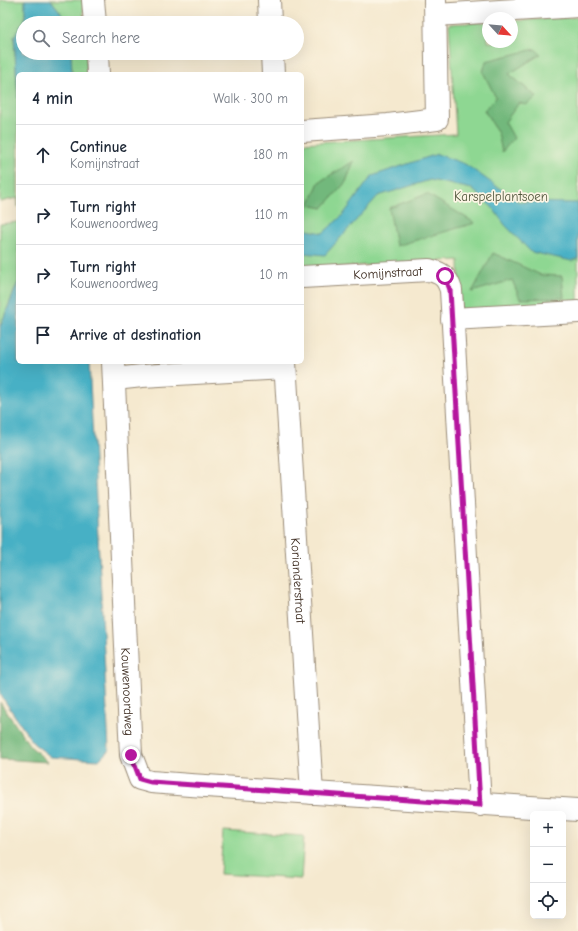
<!DOCTYPE html>
<meta charset="utf-8">
<style>
body{margin:0;font-family:"Comic Neue",sans-serif;background:#f6f6f7;color:#1f2937}
.controls{position:absolute;right:12px;bottom:12px;display:grid;overflow:hidden;border-radius:6px;box-shadow:0 4px 16px #0002}
.controls button{width:36px;height:36px;display:grid;place-items:center;padding:0;border:0;border-bottom:1px solid #e0e1e3;background:#fff;color:#1f2937;font:20px sans-serif}
.compass{position:absolute;left:482px;top:12px;width:36px;height:36px;border-radius:50%;background:#fff;box-shadow:0 4px 16px #0002;rotate:116deg}
.stop{position:absolute;width:12px;height:12px;margin:-9px;border:3px solid #b5179e;border-radius:50%;background:#fff}
.stop.end{background:#b5179e;border-color:#fff;box-shadow:0 1px 4px #0008}
.list{margin:0;padding:0;list-style:none}
h2{display:flex;justify-content:space-between;align-items:center;height:52px;margin:0;padding:0 16px;font-size:17px}
h2 small{font-size:13px;font-weight:400;color:#747a83}
.list li{display:grid;grid-template-columns:26px 1fr auto;gap:12px;align-items:center;box-sizing:border-box;height:60px;padding:0 16px;border-top:1px solid #e0e1e3}
.list b{display:block;font-size:15px;white-space:nowrap}
.list p{margin:0;font-size:13px;white-space:nowrap;color:#747a83}
.list em{font-size:13px;font-style:normal;color:#747a83}
.icon{flex:none;width:22px;height:22px;fill:none;stroke:currentColor;stroke-width:2;stroke-linecap:round;stroke-linejoin:round}
.map{position:relative;flex:none;width:578px;height:931px;overflow:hidden}
.search{position:absolute;background:#fff;box-shadow:0 4px 16px #0002;left:16px;top:16px;width:288px;height:44px;display:flex;align-items:center;gap:10px;box-sizing:border-box;padding:0 14px;border-radius:22px;color:#747a83;font-size:15px}
.panel{position:absolute;background:#fff;box-shadow:0 4px 16px #0002;left:16px;top:72px;width:288px;height:292px;border-radius:6px}
.map>svg:first-child{display:block}
.green{fill:#8ed792;stroke:#648058}
.forest{fill:#72b87c;stroke:#56714d}
.water{fill:#46b0c5;stroke:#406d72}
.lines{fill:none;stroke-linecap:round;stroke-linejoin:round}
.minor-casing{stroke:#988a76;stroke-width:24}
.minor{stroke:#fff;stroke-width:22}
.route{stroke:#b5179e;stroke-width:5}
.labels{text-anchor:middle;dominant-baseline:central;stroke-width:3.5;stroke-linejoin:round;paint-order:stroke}
.park-label{font-size:13px;fill:#50553b;stroke:#fcf5e5}
.street-label{font-size:13px;fill:#3b2a1e;stroke:#fcf5e5}
</style>
<div class="map">
<svg width="578" height="931" viewBox="0 0 578 931">
<rect width="100%" height="100%" fill="#fcf5e5"/>
<filter id="ink" filterUnits="userSpaceOnUse"><feTurbulence type="fractalNoise" baseFrequency=".025" numOctaves="2"/><feDisplacementMap in="SourceGraphic" scale="8" xChannelSelector="R" yChannelSelector="G"/><feConvolveMatrix kernelMatrix="1 2 1 2 8 2 1 2 1" color-interpolation-filters="sRGB"/></filter>
<filter id="wash" filterUnits="userSpaceOnUse"><feTurbulence type="fractalNoise" baseFrequency=".012" numOctaves="4" result="noise"/><feDisplacementMap in="SourceGraphic" scale="16" xChannelSelector="R" yChannelSelector="G"/><feGaussianBlur stdDeviation="0.9" result="paint"/><feColorMatrix in="noise" values="0 0 0 0 0 0 0 0 0 0 0 0 0 0 0 0 0 1.4 0 .05"/><feComposite in="paint" operator="in"/></filter>
<g filter="url(#wash)">
<rect width="100%" height="100%" fill="#f5e9cf"/>
<path class="green" d="M0 0H25V19L14 37 18 100V207L17 198 0 202Z
M51 0H83L84 23H69Z
M578 17V305L460 311 459 260 302 269V143L456 134 449 24 488 22V42H512V21Z
M71 53H86L87 74H72Z
M18 222V282L0 327V224Z
M223 831 304 836 301 879 220 874Z"/>
<path class="forest" d="M535 49 541 54 509 74 537 97 526 105 519 103 505 122 514 138 502 152 498 133 484 110 496 98 483 72 486 61Z
M354 161 346 182 323 208 309 205 319 182Z
M427 194 475 223 396 246 389 208Z
M493 253 541 275 562 276 564 298 520 299 512 280 472 292Z
M0 702 30 746 48 762 0 759Z"/>
<path class="water" d="M25 0H51L69 23H23V53H71L72 74H18V100L14 37 25 19Z
M437 154 465 164 519 202 578 203V258L572 261 531 252 505 225 492 207 472 189 430 180 378 196 325 255 302 253V229L323 233 343 215 372 176Z
M18 282V362H89L109 750 99 760 51 757 33 743 0 694V327Z"/>
</g>
<g filter="url(#ink)">
<g class="lines">
<g class="minor-casing">
<g id="minor">
<path d="M93 0 95 23"/>
<path d="M269 0 270 23"/>
<path d="M436 15 578 6"/>
<path d="M97 53 98 74"/>
<path d="M272 53 273 74"/>
<path d="M302 131 388 125 437 119 435 0"/>
<path id="s1" d="M302 277 429 270C442 273 447 277 451 290L480 805"/>
<path d="M452 319 578 312"/>
<path id="s2" d="M113 362 131 755 140 779 151 782 190 785 578 810"/>
<path id="s3" d="M285 362 312 793"/>
<path d="M115 379 142 376 285 368"/>
</g>
</g>
<use href="#minor" class="minor"/>
</g>
</g>
<g class="lines" filter="url(#ink)">
<path class="route" d="M131 755 140 779 151 782 480 805 450 290 445 276"/>
</g>
<g class="labels">
<g class="park-label">
<text x="501" y="196">Karspelplantsoen</text>
</g>
<g class="street-label">
<text stroke="none"><textPath href="#s1" startOffset="86">Komijnstraat</textPath></text>
<text stroke="none"><textPath href="#s3" startOffset="219">Korianderstraat</textPath></text>
<text stroke="none"><textPath href="#s2" startOffset="330">Kouwenoordweg</textPath></text>
</g>
</g>
</svg>
<div class="controls">
<button>+</button>
<button>−</button>
<button><svg class="icon" aria-label="locate" viewBox="0 0 24 24"><circle cx="12" cy="12" r="6"/><path d="M12 2v4M12 18v4M2 12h4M18 12h4"/></svg></button>
</div>
<svg class="compass" viewBox="-18 -18 36 36"><path d="M0-13l5 13h-10z" fill="#e53935"/><path d="M0 13l5-13h-10z" fill="#747a83"/></svg>
<div class="stop" style="left:445px;top:276px"></div>
<div class="stop end" style="left:131px;top:755px"></div>
<div class="search"><svg class="icon" aria-label="search" viewBox="0 0 24 24"><circle cx="10" cy="10" r="6"/><path d="M15 15l6 6"/></svg>Search here</div>
<section class="panel">
<h2>4 min<small>Walk · 300 m</small></h2>
<ul class="list">
<li><svg class="icon" aria-label="ahead" viewBox="0 0 24 24"><path d="M12 20V5M6 11l6-6 6 6"/></svg><div><b>Continue</b><p>Komijnstraat</p></div><em>180 m</em></li>
<li><svg class="icon" aria-label="right" viewBox="0 0 24 24"><path d="M7 20v-9h11M14 6l5 5-5 5"/></svg><div><b>Turn right</b><p>Kouwenoordweg</p></div><em>110 m</em></li>
<li><svg class="icon" aria-label="right" viewBox="0 0 24 24"><path d="M7 20v-9h11M14 6l5 5-5 5"/></svg><div><b>Turn right</b><p>Kouwenoordweg</p></div><em>10 m</em></li>
<li><svg class="icon" aria-label="arrive" viewBox="0 0 24 24"><path d="M6 21V4h12l-3 4 3 4H6"/></svg><div><b>Arrive at destination</b></div></li>
</ul>
</section>
</div>
